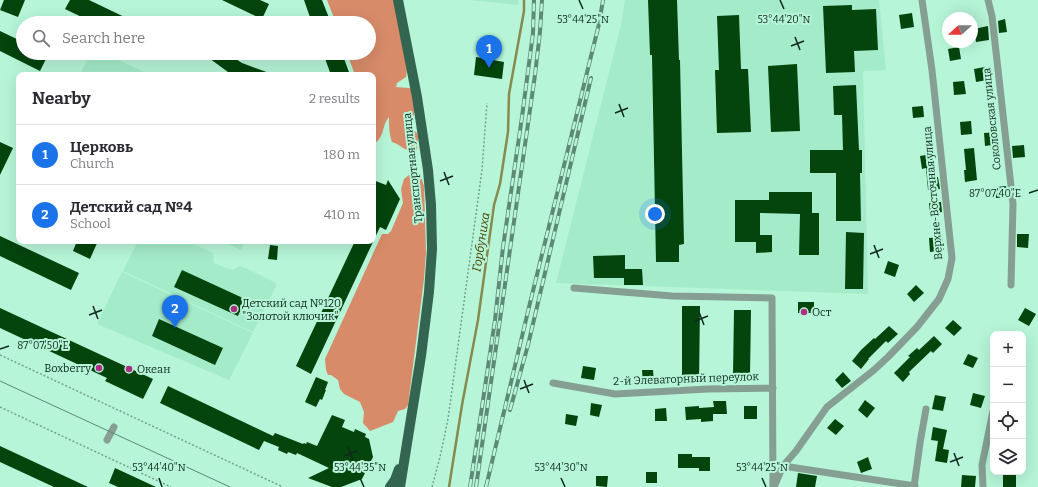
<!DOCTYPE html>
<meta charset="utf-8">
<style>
body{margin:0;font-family:Bitter,serif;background:#f2f2f3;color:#2b2b33}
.controls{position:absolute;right:12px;bottom:12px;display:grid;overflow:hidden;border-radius:8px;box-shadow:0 4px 16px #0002}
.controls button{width:36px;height:36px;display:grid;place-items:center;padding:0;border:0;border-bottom:1px solid #e1e1e2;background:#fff;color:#2b2b33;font:20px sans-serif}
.compass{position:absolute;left:942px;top:12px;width:36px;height:36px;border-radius:50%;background:#fff;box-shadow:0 4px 16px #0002;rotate:249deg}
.you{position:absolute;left:655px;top:214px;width:14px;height:14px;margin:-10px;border:3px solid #fff;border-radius:50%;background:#1a73e8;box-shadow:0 0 0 6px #1a73e833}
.badge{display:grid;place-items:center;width:26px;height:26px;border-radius:50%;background:#1a73e8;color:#fff;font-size:13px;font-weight:700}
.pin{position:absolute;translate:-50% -33px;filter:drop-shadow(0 1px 2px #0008)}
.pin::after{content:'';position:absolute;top:21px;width:14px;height:12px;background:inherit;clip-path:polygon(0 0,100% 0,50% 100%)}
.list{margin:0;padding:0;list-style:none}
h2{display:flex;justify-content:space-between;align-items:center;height:52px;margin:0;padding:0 16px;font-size:17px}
h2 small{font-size:13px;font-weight:400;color:#7c7c81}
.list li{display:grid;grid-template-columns:26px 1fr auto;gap:12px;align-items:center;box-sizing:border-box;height:60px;padding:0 16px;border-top:1px solid #e1e1e2}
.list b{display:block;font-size:15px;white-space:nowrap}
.list p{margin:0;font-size:13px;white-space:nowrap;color:#7c7c81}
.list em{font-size:13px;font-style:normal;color:#7c7c81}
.icon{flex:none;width:22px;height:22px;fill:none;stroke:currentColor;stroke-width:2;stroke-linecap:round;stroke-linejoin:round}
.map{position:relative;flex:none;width:1038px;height:487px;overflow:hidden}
.search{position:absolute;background:#fff;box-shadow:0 4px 16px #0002;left:16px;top:16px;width:360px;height:44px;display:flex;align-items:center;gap:10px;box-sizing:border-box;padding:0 14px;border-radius:22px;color:#7c7c81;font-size:15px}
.panel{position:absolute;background:#fff;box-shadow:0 4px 16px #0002;left:16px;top:72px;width:360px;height:172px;border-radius:8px}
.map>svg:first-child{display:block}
.built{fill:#a4ebca}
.forest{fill:#d78b69}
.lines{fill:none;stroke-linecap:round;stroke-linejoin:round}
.stream{stroke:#878a4e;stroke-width:2.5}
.building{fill:#04440d}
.path{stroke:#72a28c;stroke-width:1.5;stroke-dasharray:2 2;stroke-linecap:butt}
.minor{stroke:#859f93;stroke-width:7}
.primary{stroke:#346550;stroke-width:10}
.tram{stroke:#5e8975;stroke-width:1}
.rail-casing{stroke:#5e8975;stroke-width:4}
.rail{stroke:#b6f5d7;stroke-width:2.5;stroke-dasharray:8;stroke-linecap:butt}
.ticks{fill:none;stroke:#0f291e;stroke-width:1.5}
.poi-dot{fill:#aa2e81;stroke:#b6f5d7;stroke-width:1.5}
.labels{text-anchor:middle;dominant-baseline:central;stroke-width:4;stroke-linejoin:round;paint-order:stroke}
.street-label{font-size:11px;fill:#0f291e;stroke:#b6f5d7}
.poi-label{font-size:11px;fill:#0f291e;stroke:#b6f5d7;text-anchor:start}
.water-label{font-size:12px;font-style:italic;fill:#484200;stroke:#b6f5d7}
.ticks-label{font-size:10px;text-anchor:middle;fill:#0f291e;stroke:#b6f5d7;stroke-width:4;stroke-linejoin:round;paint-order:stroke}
</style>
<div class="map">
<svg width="1038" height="487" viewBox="0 0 1038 487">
<rect width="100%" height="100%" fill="#b6f5d7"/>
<path class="built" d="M470 0H518L519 5Z
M625 0H879L886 70 863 71 868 294 556 283 621 25Z
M90 53H103L151 75H80Z
M138 241H187L213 253 214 263 232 270 241 266 276 283V286L253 332 123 271Z
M222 241H245L241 250Z
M122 272 253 333 229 380 97 324Z"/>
<path class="forest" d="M327 0H395L407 70 406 77 397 83 396 87 409 88 412 89C413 98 417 109 413 117L405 112 403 114 404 119 408 126 417 133 418 137 417 150C403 152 404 146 392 142 389 133 389 126 389 117 381 126 386 136 373 145V75H355L347 53H369V23H336Z
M409 175 421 177 424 186 426 253 424 279 408 405 405 409 398 411 393 422 370 431 363 423 364 412 360 402 344 394 340 389 338 380 331 375H328L326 370 325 359 382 234H388L391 231 403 203 401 189 404 179Z"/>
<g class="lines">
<path class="stream" d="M449 487 462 405 478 320 494 205 500 184 508 132 509 94 524 11V0"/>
</g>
<path class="building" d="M4 0H25L18 17 0 10Z
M70 0H89L137 23H94L65 9Z
M222 0H260L269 4 262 19Z
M304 0H322L331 23H312Z
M648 0H677L679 60H680L684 244 679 245V262H656L652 55H650Z
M852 5V10L876 9 878 50 854 51 855 72 826 73 823 6Z
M912 13 914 27 901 29 899 15Z
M739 15 741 69H748L751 132 717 133 715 70H719L717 16Z
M1005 19 1007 32 999 33 998 21Z
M988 26 989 40 976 42 974 29Z
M0 31 23 42V53H45L48 55 40 71 0 51Z
M959 47 961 59 950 61 948 49Z
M202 53H227L242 63 272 74V75H226L228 72Z
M323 53H342L350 75H331Z
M476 57 504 62 502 79 474 75Z
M797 64 800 131 771 132 768 66Z
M985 67 987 80 976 82 974 69Z
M964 81 966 94 954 95 953 82Z
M856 85 859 150H862V173H860L861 221H836V173H810V150H843L842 115H834L833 86Z
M923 106 924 117 913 118 912 107Z
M971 121 972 134 961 135 960 122Z
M998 132 999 144 985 146 984 133Z
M0 142 13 148 0 175Z
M1024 145 1025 157 1013 158 1012 146Z
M974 148 977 180 965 182 964 170H966L964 149Z
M932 154 934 177H938L940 189 928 190 926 168 922 169 920 156Z
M373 180 386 185 388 180 400 199 386 230 380 227 311 374 296 366 355 241H373Z
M1006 186 1007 197 996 198V187Z
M769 192H812V213H819V255H799L800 214 760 213V235H772V252L756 253V242H735V200H769Z
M941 202 942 212 930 214 929 203Z
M846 232 864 233 863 289H845Z
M1017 234H1029L1028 248 1017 247Z
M0 236 79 273 71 290 0 256Z
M942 237 944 250 930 252 929 238Z
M77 241H98L90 259 73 251Z
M270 245 278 246 277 260 268 259Z
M625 255V269H642L643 285H624V278H594L593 256Z
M888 261 899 265 895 277 884 273Z
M182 270 245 299 238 316 174 287Z
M916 285 924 293 914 302 907 294Z
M798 302H814V313H798Z
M682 306H700L699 383H682Z
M0 308 153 379 143 399 105 381 107 378 0 328Z
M1025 308 1036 314 1029 326 1018 320Z
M734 310H751L750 375H733Z
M159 319 223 348 215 365 152 336Z
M953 320 962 328 954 336 945 328Z
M889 326 898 334 888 343 886 341 868 359H869L861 369 852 361 861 350 874 338 875 339Z
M934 336 942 344 933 353 931 351 909 372 910 374 903 382 894 373 910 357 908 356 917 348 919 350Z
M968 354 978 358 973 368 963 364Z
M583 366 596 368 594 380 581 378Z
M642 370H653L654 383 643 384Z
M843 372 851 381 842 388 835 380Z
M316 377 328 382 325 390H326L322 400 320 399 316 407 305 402Z
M168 386 273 436 275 433 303 444 304 443 306 444 307 442 317 446 332 415 345 420 342 427 354 432 355 429 366 434 365 437 369 439 373 457 362 479 341 487H332L308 478 329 468 297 453 296 455 288 452 287 454 278 450 279 447 264 441 259 450 160 403Z
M973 393 985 396 981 408 970 405Z
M935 395 946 397 943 411 932 409Z
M865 400 875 408 867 418 858 410Z
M713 401H726L727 414H713V421L701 422V419L686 420 685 407 699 406V408L714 407Z
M591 403 602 405 599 417 590 415Z
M744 406H757V419H744Z
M666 408 667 421H655V409Z
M566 414 578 416 576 426 565 424Z
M835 419 844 426 836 435 827 428Z
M933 427 947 430 943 449 949 450 947 463 935 461 938 441 931 440Z
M0 446 88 487H54L0 462Z
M678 454H692V457H710V471H699V468H678Z
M868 457 872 469 861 473 857 462Z
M115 468 156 487H118L109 483Z
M646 472H657V483H646Z
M798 473 817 476 815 487H796Z
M962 475 976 476 975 487H961Z
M1003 475H1016V487H1003Z
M596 476H608L607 487 596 486Z"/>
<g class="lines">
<path class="path" d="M0 355 283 487
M0 407 171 487
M432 487 440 457 448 419 482 170 487 103"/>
<path class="minor" d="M988 0 992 16 1013 204 1011 285
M574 288 672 296 772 298 773 487
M553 383 615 394 708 389 773 388
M107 440 114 427
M783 466 915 486
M774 487 783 466 796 451 827 407 874 370 888 357 917 327 939 299 948 279 952 258 932 70 922 0
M914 487 920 443 926 409
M983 487 982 465 993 411"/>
<path class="primary" d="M398 0 417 97 428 170 431 205 432 249 429 292 421 356 400 487
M390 487 395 480 399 469"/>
<path class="tram" d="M0 381 230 487"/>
<g class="rail-casing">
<path id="rail" d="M510 410 528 345 591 78
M470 487 495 320 503 247 522 117 533 33 534 0
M476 487 535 75 540 32 542 0
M486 487 530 303 599 24 603 0"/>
</g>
<use href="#rail" class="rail"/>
</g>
<path class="ticks" d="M579 0 583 9M780 0 784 9M795 37 800 50M791 46 804 41M619 104 624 117M615 113 628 108M444 172 449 185M440 181 453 176M1029 193 1038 190M874 245 879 258M870 254 883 249M93 306 98 319M699 312 704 325M89 315 102 310M695 321 708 316M0 349 9 346M524 380 529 393M520 389 533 384M348 447 353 460M954 453 959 466M344 456 357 451M950 462 963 457M159 478 162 487M360 478 364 487M561 478 565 487M762 478 766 487"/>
<g class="poi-dot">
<circle cx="234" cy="309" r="4"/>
<circle cx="804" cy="312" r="4"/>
<circle cx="99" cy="368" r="4"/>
<circle cx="129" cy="369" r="4"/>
</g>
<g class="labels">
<g class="street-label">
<text transform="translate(992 119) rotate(-96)">Соколовская улица</text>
<text transform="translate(413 168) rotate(-96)">Транспортная улица</text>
<text transform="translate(933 193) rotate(-95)">Верхне-Восточная улица</text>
<text transform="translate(686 379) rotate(-2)">2-й Элеваторный переулок</text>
</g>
<g class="poi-label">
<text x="242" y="303">Детский сад №120<tspan x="242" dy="13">"Золотой ключик"</tspan></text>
<text x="812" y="312">Ост</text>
<text x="91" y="368" text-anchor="end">Boxberry</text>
<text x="137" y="369">Океан</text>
</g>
<g class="water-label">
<text transform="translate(481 242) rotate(-81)">Горбуниха</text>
</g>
</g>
<g class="ticks-label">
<text x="583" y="23">53°44'25"N</text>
<text x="784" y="23">53°44'20"N</text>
<text x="995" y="197">87°07'40"E</text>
<text x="43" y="349">87°07'50"E</text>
<text x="159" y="471">53°44'40"N</text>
<text x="360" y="471">53°44'35"N</text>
<text x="561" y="471">53°44'30"N</text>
<text x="762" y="471">53°44'25"N</text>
</g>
</svg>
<div class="controls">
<button>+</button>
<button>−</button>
<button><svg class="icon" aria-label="locate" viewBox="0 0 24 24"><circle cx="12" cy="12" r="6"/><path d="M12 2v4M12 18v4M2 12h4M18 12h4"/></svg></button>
<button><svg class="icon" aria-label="layers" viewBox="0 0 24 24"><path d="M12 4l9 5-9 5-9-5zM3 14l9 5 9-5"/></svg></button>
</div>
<svg class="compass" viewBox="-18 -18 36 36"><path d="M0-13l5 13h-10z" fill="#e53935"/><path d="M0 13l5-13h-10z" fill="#7c7c81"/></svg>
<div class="you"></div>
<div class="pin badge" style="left:489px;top:68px">1</div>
<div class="pin badge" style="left:175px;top:328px">2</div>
<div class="search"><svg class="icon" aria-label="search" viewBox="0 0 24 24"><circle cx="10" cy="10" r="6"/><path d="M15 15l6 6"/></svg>Search here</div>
<section class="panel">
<h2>Nearby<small>2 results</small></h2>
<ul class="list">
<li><span class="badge">1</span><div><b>Церковь</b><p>Church</p></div><em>180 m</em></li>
<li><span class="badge">2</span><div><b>Детский сад №4</b><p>School</p></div><em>410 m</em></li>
</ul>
</section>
</div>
